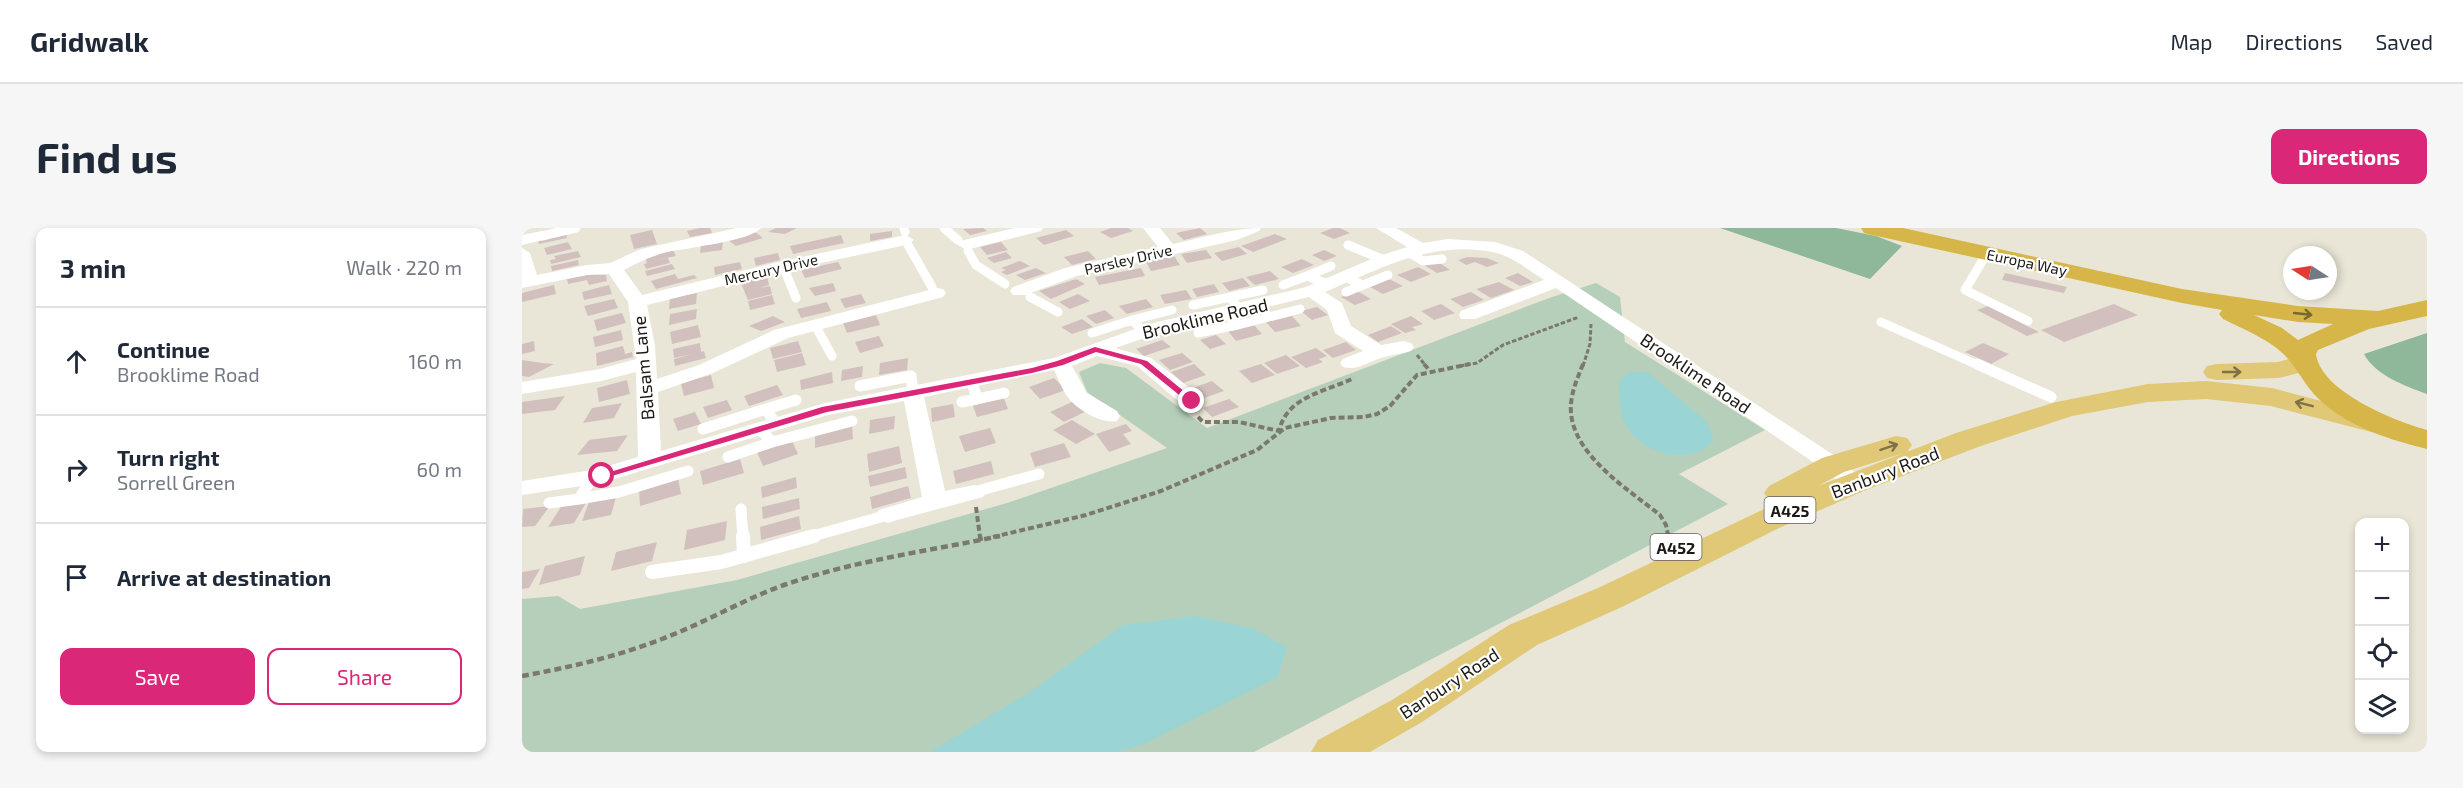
<!DOCTYPE html>
<meta charset="utf-8">
<style>
body{margin:0;font-family:"Exo 2",sans-serif;background:#f6f6f7;color:#1f2937}
.controls{position:absolute;right:18px;bottom:18px;display:grid;overflow:hidden;border-radius:12px;box-shadow:0 3px 9px #0003}
.controls button{width:54px;height:54px;display:grid;place-items:center;padding:0;border:0;border-bottom:2px solid #e0e1e3;background:#fff;color:#1f2937;font:30px sans-serif}
.compass{position:absolute;left:1761px;top:18px;width:54px;height:54px;border-radius:50%;background:#fff;box-shadow:0 3px 9px #0003;rotate:282deg}
.stop{position:absolute;width:18px;height:18px;margin:-14px;border:4px solid #db2777;border-radius:50%;background:#fff}
.stop.end{background:#db2777;border-color:#fff;box-shadow:0 2px 6px #0008}
.list{margin:0;padding:0;list-style:none}
h2{display:flex;justify-content:space-between;align-items:center;height:78px;margin:0;padding:0 24px;font-size:26px}
h2 small{font-size:20px;font-weight:400;color:#747a83}
.list li{display:grid;grid-template-columns:39px 1fr auto;gap:18px;align-items:center;box-sizing:border-box;height:108px;padding:0 24px;border-top:2px solid #e0e1e3}
.list b{display:block;font-size:22px;white-space:nowrap}
.list p{margin:0;font-size:20px;white-space:nowrap;color:#747a83}
.list em{font-size:20px;font-style:normal;color:#747a83}
.actions{display:flex;gap:12px;padding:18px 24px}
.actions a{flex:1;padding:14px 0;border:2px solid #db2777;border-radius:12px;text-align:center;font-size:21px;color:#db2777}
.actions .main{background:#db2777;color:#fff}
.icon{flex:none;width:33px;height:33px;fill:none;stroke:currentColor;stroke-width:2;stroke-linecap:round;stroke-linejoin:round}
.map{position:relative;flex:none;width:1905px;height:524px;overflow:hidden;border-radius:12px}
header{display:flex;align-items:center;gap:36px;box-sizing:border-box;height:84px;padding:0 30px;background:#fff;border-bottom:2px solid #e0e1e3}
header strong{font-size:28px}
nav{display:flex;gap:33px;margin-inline-start:auto;font-size:21px}
.intro{display:flex;align-items:center;justify-content:space-between;box-sizing:border-box;height:144px;padding:0 36px}
h1{margin:0;font-size:42px}
.button{padding:15px 27px;border-radius:12px;background:#db2777;color:#fff;font-size:21px;font-weight:700}
main{display:flex;gap:36px;padding:0 36px}
aside{flex:1;background:#fff;border-radius:12px;box-shadow:0 3px 9px #0003}
.map>svg:first-child{display:block}
.green{fill:#b5cfbb}
.forest{fill:#8fb799}
.water{fill:#9ad4d5}
.building{fill:#d1c0be}
.lines{fill:none;stroke-linecap:round;stroke-linejoin:round}
.path-far2{stroke:#7a786f;stroke-width:3;stroke-dasharray:4.5 2;stroke-linecap:butt}
.path-far1{stroke:#7a786f;stroke-width:4;stroke-dasharray:6 3;stroke-linecap:butt}
.path{stroke:#7a786f;stroke-width:4.5;stroke-dasharray:7 4;stroke-linecap:butt}
.service-far2{stroke:#fff;stroke-width:9}
.service-far1{stroke:#fff;stroke-width:11}
.service{stroke:#fff;stroke-width:14}
.minor{fill:#fff;fill-rule:evenodd}
.primary{fill:#e0c876;fill-rule:evenodd}
.trunk{fill:#d6b648;fill-rule:evenodd}
.oneway{stroke:#78682e}
.oneway2{stroke:#7e7146}
.route{fill:#db2777}
.labels{text-anchor:middle;dominant-baseline:central;stroke-width:4.5;stroke-linejoin:round;paint-order:stroke}
.far-street-label{font-size:15px;fill:#1b1a15;stroke:#fff}
.shield{fill:#fff;stroke:#5f5f5b;stroke-width:1.5}
.shield-label{font-size:16px;font-weight:bold;fill:#1b1a15}
.street-label{font-size:18px;fill:#1b1a15;stroke:#fff}
</style>
<header>
<strong>Gridwalk</strong>
<nav><a>Map</a><a>Directions</a><a>Saved</a></nav>
</header>
<div class="intro"><h1>Find us</h1><a class="button">Directions</a></div>
<main>
<aside>
<h2>3 min<small>Walk · 220 m</small></h2>
<ul class="list">
<li><svg class="icon" aria-label="ahead" viewBox="0 0 24 24"><path d="M12 20V5M6 11l6-6 6 6"/></svg><div><b>Continue</b><p>Brooklime Road</p></div><em>160 m</em></li>
<li><svg class="icon" aria-label="right" viewBox="0 0 24 24"><path d="M7 20v-9h11M14 6l5 5-5 5"/></svg><div><b>Turn right</b><p>Sorrell Green</p></div><em>60 m</em></li>
<li><svg class="icon" aria-label="arrive" viewBox="0 0 24 24"><path d="M6 21V4h12l-3 4 3 4H6"/></svg><div><b>Arrive at destination</b></div></li>
</ul>
<div class="actions"><a class="main">Save</a><a>Share</a></div>
</aside>
<div class="map">
<svg width="1905" height="524" viewBox="0 0 1905 524">
<rect width="100%" height="100%" fill="#e9e6d7"/>
<path class="green" d="M1074 55 1098 69 1103 114 1243 202 1157 246 1206 276 732 524H0V371L36 368 58 381 215 352 485 275 645 220 565 164 557 144 578 135 604 140 685 200 1027 70Z"/>
<path class="forest" d="M1198 0H1314L1354 8 1380 18 1348 51Z
M1905 105V166C1883 158 1853 147 1842 126Z"/>
<path class="water" d="M1108 144H1125L1184 193 1192 211C1188 215 1184 221 1178 223 1150 234 1116 221 1102 194 1097 184 1098 164 1097 153Z
M673 388 729 400 765 419 756 449 624 515 597 524H408L508 464 601 397Z"/>
<path class="building" d="M178 0H188L190 5 168 9 165 3Z
M254 0H275L263 6 246 4Z
M461 0 465 3 448 7 441 1Z
M589 0H606L611 3 589 10 578 4Z
M678 0 685 6 662 12 654 5Z
M811 0H818L828 5 812 11 798 5Z
M130 2 135 16 112 21 108 7Z
M544 2 552 8 522 17 514 10Z
M370 3V9L348 13V6Z
M233 4 241 10 214 18 206 12Z
M44 6 45 10 17 16 16 12Z
M753 6 765 11 731 24 719 18Z
M319 7 322 15 271 26 268 18Z
M201 13 200 22 178 25 179 17Z
M46 14 50 21 25 27 22 20Z
M479 14 486 22 465 27 458 19Z
M717 19 725 26 700 33 692 25Z
M151 22 154 28 135 32 146 30 148 35 124 41 122 36 125 35 123 29Z
M684 22 690 30 665 35 659 26Z
M802 22 815 28 802 33 790 27Z
M56 23 59 29 29 36 28 32 34 31 32 28Z
M566 23 574 31 550 37 542 29Z
M484 24 490 30 472 35 465 30Z
M256 25 258 32 234 38 232 30Z
M652 28 658 37 629 43 624 34Z
M946 29 965 30 977 35 965 39 953 34 944 37 936 32Z
M780 31 792 37 771 45 759 39Z
M56 32 57 37 30 43 29 38Z
M498 33 508 38 485 47 479 44 484 42 479 40Z
M915 33 928 42 915 45 902 37Z
M218 34 220 41 193 47 192 39Z
M316 34 320 41 283 50 279 42Z
M150 36 153 41 125 48 123 43Z
M896 39 909 46 889 54 875 47Z
M514 40 524 45 503 52 494 47Z
M619 40 623 48 577 57 573 49Z
M748 43 757 51 733 57 724 49Z
M996 45 1011 54 998 58 983 50Z
M1483 45 1545 59 1542 65 1480 52Z
M69 46 84 47 85 53 67 57 65 52 46 56 45 51Z
M153 46 156 51 172 47 175 50 134 61 129 53Z
M245 48 247 57 237 60 248 58 250 66 226 72 218 53Z
M721 50 728 58 707 63 700 55Z
M554 51 563 56 529 71 517 63Z
M867 51 881 58 861 66 848 59Z
M977 54 992 62 969 70 954 61Z
M311 55 314 63 293 68 287 60Z
M692 56 697 64 675 69 670 61Z
M32 57 34 66 0 74V65Z
M87 57 90 66 62 72 60 64Z
M664 62 670 71 643 76 638 67Z
M835 63 849 71 833 77 819 69Z
M949 64 962 72 941 79 928 71Z
M175 65 174 76 147 81 148 70Z
M339 66 344 75 323 80 318 71Z
M556 66 568 73 548 81 537 74Z
M250 67 253 76 228 82 226 73Z
M92 71 96 80 66 88 62 78Z
M624 71 631 79 605 86 597 78Z
M305 74 309 83 279 90 275 81Z
M919 76 933 85 912 92 899 83Z
M1592 76 1616 87 1542 114 1519 102Z
M1466 78 1517 104 1505 108 1455 82Z
M795 79 806 87 790 92 779 83Z
M175 81 174 91 147 97 148 86Z
M583 82 592 90 574 96 564 88Z
M100 85 104 95 75 103 72 92Z
M354 87 358 97 325 105 321 95Z
M251 88 263 94 239 103 227 98Z
M770 88 779 98 753 104 744 94Z
M889 88 901 96 890 99 894 102 883 105 869 96Z
M560 91 571 99 550 106 539 99Z
M176 97 179 109 150 116 148 104Z
M732 97 740 106 714 113 706 103Z
M869 98 880 105 856 114 846 107Z
M99 102 101 112 73 119 71 109Z
M694 107 704 116 688 121 678 112Z
M357 108 362 118 338 125 333 114Z
M640 112 649 119 622 128 614 121Z
M12 113 13 123 0 126V116Z
M276 113 280 124 251 131 248 120Z
M824 114 834 122 811 130 801 122Z
M178 115 179 124 182 123 184 130 153 138 152 131 170 126 152 130 151 121Z
M1461 115 1487 126 1469 136 1443 124Z
M101 118 103 126 110 124 111 129 75 138 74 125Z
M794 120 805 128 797 131 801 134 784 140 769 129Z
M280 125 284 137 255 144 252 132Z
M660 125 671 134 648 142 637 132Z
M764 127 778 138 755 146 742 135Z
M386 130 385 142 357 147 358 135Z
M0 132 20 135 32 136 7 149 0 148Z
M672 136 684 147 661 155 649 144Z
M739 136 753 147 730 155 717 143Z
M341 138 340 149 319 153 320 142Z
M310 144 311 155 279 162 278 152Z
M189 147 192 160 162 168 159 155Z
M532 150 544 162 518 171 507 159Z
M105 152 108 166 77 174 75 160Z
M690 153 702 163 679 171 668 161Z
M255 157 261 167 227 178 222 168Z
M43 168 33 182 0 186V174Z
M481 168 486 181 455 189 450 175Z
M707 171 717 179 690 189 681 180Z
M205 172 210 182 186 190 181 179Z
M550 174 565 183 542 194 528 184Z
M100 175 92 190 61 195 70 180Z
M431 176 433 189 410 194 409 180Z
M173 184 179 196 156 203 151 191Z
M373 188 372 201 347 206 348 192Z
M550 192 573 206 554 216 531 202Z
M330 196 331 211 293 220V204Z
M604 196 610 203 601 206 609 216 587 224 574 206Z
M468 200 474 215 443 224 437 208Z
M106 207 95 223 55 227 67 212Z
M270 213 276 226 241 238 235 224Z
M542 215 549 229 513 239 508 225Z
M377 218 380 235 347 244 345 226Z
M218 231 222 245 181 257 178 243Z
M469 233 472 246 434 256 431 243Z
M383 239 385 250 348 259 346 248Z
M274 249 275 260 240 270 239 259Z
M156 250 159 266 118 278 117 262Z
M386 258 389 270 350 281 348 269Z
M94 269 89 287 60 293 67 274Z
M277 270 278 281 241 291 240 279Z
M64 275 52 295 26 299 39 279Z
M28 278 13 298 0 299 1 281Z
M277 288 279 301 239 312 238 299Z
M205 293 203 312 162 322 165 302Z
M135 314 130 333 89 343 94 324Z
M63 328 58 347 17 357 23 338Z
M18 341 7 360 0 361V344Z"/>
<g class="lines">
<path class="path-far2" d="M895 127 904 138
M938 138 955 135 981 117 1057 89
M1061 138 1068 116 1069 96"/>
<path class="path-far1" d="M902 136 908 143
M1061 136C1056 149 1050 162 1049 176 1045 224 1106 261 1138 287L1144 297 1146 307
M676 189 681 194H717L757 203C765 168 803 164 832 150
M454 279 458 309
M471 309 564 287 639 263 735 222 763 200 809 190 842 189 855 186 868 178 895 147 948 136"/>
<path class="path" d="M458 308 459 313
M0 448C49 439 98 428 145 409 186 393 224 370 265 356 335 332 407 323 478 308"/>
<path class="service-far2" d="M382 0 383 4
M422 0 436 12
M20 8 54 0
M386 17 410 59
M826 17 862 32
M446 23 454 37 483 56
M886 24 901 33 920 31
M1465 25 1443 62 1506 93
M261 38 274 70
M785 48 809 38
M823 49 841 57 824 64
M761 57 785 48 805 56
M841 57 866 47
M508 69 536 84
M708 69 741 62
M671 77 708 69 717 81
M702 84 716 97 778 81
M610 92 650 82
M1359 94 1458 138
M293 97 310 128
M570 105 610 92 622 104
M676 105 716 97"/>
<path class="service-far1" d="M1455 136 1529 169
M450 154 455 171 482 165
M338 158 389 148 391 165
M440 174 455 171
M244 181 274 172
M181 201 244 181 253 195
M250 214 330 193
M206 229 250 214 237 200
M70 250 57 271 97 264 166 243
M452 264 517 246
M27 275 57 271
M219 281 221 309
M287 309 366 287"/>
<path class="service" d="M221 308 222 328
M130 344 199 334 292 308"/>
<path class="minor" d="M215 0H239C229 13 164 20 145 24 130 28 116 34 102 42L120 67 261 33 384 7 392 12 384 17 261 43 125 77 133 118 135 151 177 137 252 102 415 60 421 61 424 65 421 69 266 110 191 145 136 164 139 223 303 175 532 130 627 96 784 59 854 29 885 19 854 0H874L901 15 926 11 973 14 1001 23 1319 232 1344 255 1340 260C1323 264 1315 252 1303 242L1034 60 953 91H939L937 87 939 83 1022 52C1006 42 989 27 970 24 910 12 857 41 803 64L820 75 829 98 859 117 882 113 889 115 892 119 889 123C879 126 869 127 859 130 846 134 835 143 821 139L818 135 821 131 841 123 813 105 805 82 787 69 640 104 593 120 629 130 678 168 681 173 678 178 670 179 662 178 615 138 575 128 550 138 565 165 595 183 598 188 595 193C580 196 558 183 548 172 541 164 537 152 532 142L402 169 423 263 452 257 461 259 464 264 461 269 375 292 366 295 357 292 354 287 357 282 400 269 382 173 306 187 79 255 0 267V253L76 241 116 229 114 144 79 153 0 166V154L78 141 114 131 106 74 87 46 65 47 0 60V20L8 25 15 47 65 37 88 35 119 21Z
M493 0H521L519 3 444 22 436 17 438 13Z
M621 0H638L651 16C680 10 710 0 739 0L737 3 715 12 555 48 503 67H491L488 63 491 59 543 40 636 19Z
M20 3 28 8 26 11 0 17V7Z"/>
<path class="primary" d="M1782 127 1792 129 1796 135 1792 141 1757 150 1695 152 1685 150 1681 144 1685 138 1695 136 1756 134Z
M1684 153 1750 160 1868 191 1872 197 1868 203 1857 206 1749 178 1684 171 1626 174 1550 188 1456 219 1344 262 1257 300 1102 378 1015 417 900 494 848 524H789L796 512 870 472 987 397 1076 360 1257 274 1247 272 1242 265 1247 258 1300 230 1374 208 1385 210 1390 217 1385 224 1322 244 1296 258 1434 205 1534 174 1626 156Z"/>
<path class="trunk" d="M1339 0H1381L1660 61 1776 78 1856 83 1905 72V88L1847 101 1796 122 1794 126C1799 164 1873 193 1905 202V221C1869 212 1830 200 1801 175 1786 162 1779 147 1767 132 1753 114 1721 101 1701 91L1697 86 1700 82 1660 75 1350 7 1342 5ZM1732 87 1776 94 1811 96 1776 112 1760 100Z"/>
</g>
<defs><path id="oneway-shaft" d="M-6 0H5M1.5-3L5.5 0L1.5 3" fill="none" stroke-width="1.6" stroke-linecap="round" stroke-linejoin="round" transform="scale(1.5)"/></defs>
<use class="oneway" href="#oneway-shaft" transform="translate(1781 86) rotate(6)"/>
<g class="oneway2">
<use href="#oneway-shaft" transform="translate(1710 144)"/>
<use href="#oneway-shaft" transform="translate(1782 176) rotate(-166)"/>
<use href="#oneway-shaft" transform="translate(1367 219) rotate(-18)"/>
</g>
<path class="route" d="M573 119 625 133 674 173 667 175 619 136 574 124 541 137 510 145 305 184 83 250 75 248 300 179 510 140 535 133Z"/>
<g class="labels">
<g class="far-street-label">
<text transform="translate(606 31) rotate(-13)">Parsley Drive</text>
<text transform="translate(1505 34) rotate(12)">Europa Way</text>
<text transform="translate(249 41) rotate(-13)">Mercury Drive</text>
</g>
<g class="shield">
<rect x="1242.5" y="269" width="51" height="26" rx="4.5"/>
<rect x="1128.5" y="306" width="51" height="26" rx="4.5"/>
</g>
<g class="shield-label">
<text x="1268" y="282">A425</text>
<text x="1154" y="319">A452</text>
</g>
<g class="street-label">
<text transform="translate(683 90) rotate(-13)">Brooklime Road</text>
<text transform="translate(121 140) rotate(-95)">Balsam Lane</text>
<text transform="translate(1174 145) rotate(34)">Brooklime Road</text>
<text transform="translate(1363 244) rotate(-21)">Banbury Road</text>
<text transform="translate(927 455) rotate(-33)">Banbury Road</text>
</g>
</g>
</svg>
<div class="controls">
<button>+</button>
<button>−</button>
<button><svg class="icon" aria-label="locate" viewBox="0 0 24 24"><circle cx="12" cy="12" r="6"/><path d="M12 2v4M12 18v4M2 12h4M18 12h4"/></svg></button>
<button><svg class="icon" aria-label="layers" viewBox="0 0 24 24"><path d="M12 4l9 5-9 5-9-5zM3 14l9 5 9-5"/></svg></button>
</div>
<svg class="compass" viewBox="-18 -18 36 36"><path d="M0-13l5 13h-10z" fill="#e53935"/><path d="M0 13l5-13h-10z" fill="#747a83"/></svg>
<div class="stop" style="left:80px;top:248px"></div>
<div class="stop end" style="left:670px;top:173px"></div>
</div>
</main>
